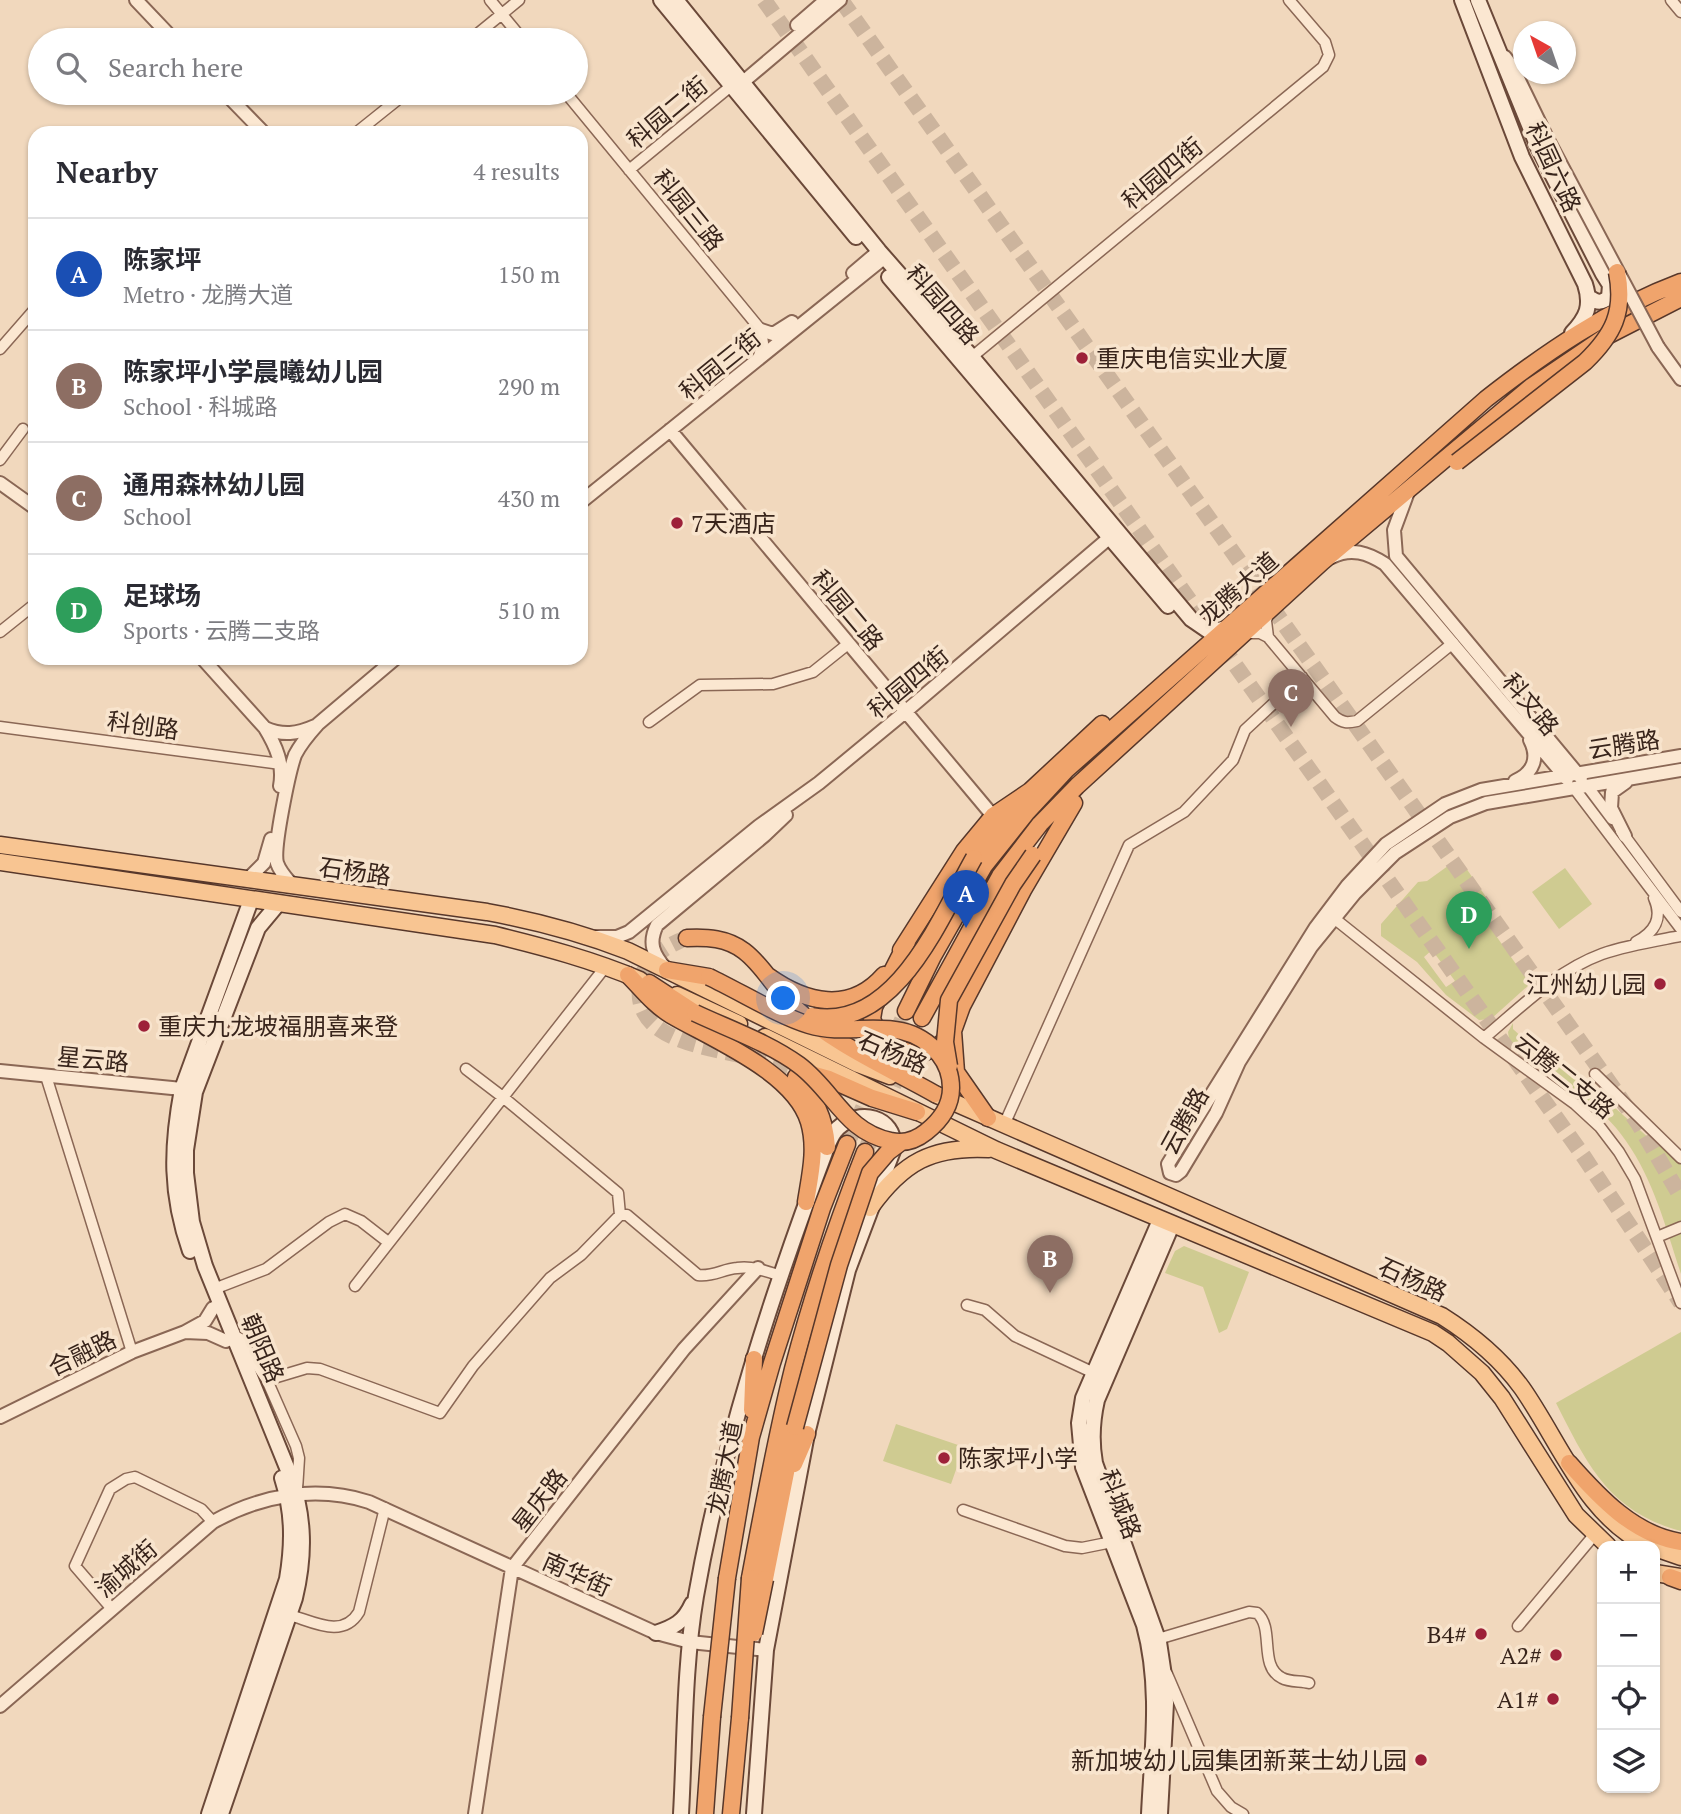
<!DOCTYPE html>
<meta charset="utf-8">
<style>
body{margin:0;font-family:"PT Serif","Noto Sans SC",serif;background:#f7f7f7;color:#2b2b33}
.controls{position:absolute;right:21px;bottom:21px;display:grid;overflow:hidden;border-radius:14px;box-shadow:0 2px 5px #0004}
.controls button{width:63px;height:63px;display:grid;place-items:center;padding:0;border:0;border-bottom:2px solid #e1e1e2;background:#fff;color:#2b2b33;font:35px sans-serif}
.compass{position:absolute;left:1513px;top:21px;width:63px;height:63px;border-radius:50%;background:#fff;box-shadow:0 2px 5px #0004;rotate:320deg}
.you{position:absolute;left:784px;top:999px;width:24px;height:24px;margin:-18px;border:5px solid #fff;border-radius:50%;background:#1a73e8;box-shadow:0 0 0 10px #1a73e833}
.badge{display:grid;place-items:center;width:46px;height:46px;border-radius:50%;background:#111827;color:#fff;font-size:23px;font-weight:700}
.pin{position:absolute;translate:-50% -58px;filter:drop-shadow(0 2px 4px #0008)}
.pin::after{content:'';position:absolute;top:37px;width:24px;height:21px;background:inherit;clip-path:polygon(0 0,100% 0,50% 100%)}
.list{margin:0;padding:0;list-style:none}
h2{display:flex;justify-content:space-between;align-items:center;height:91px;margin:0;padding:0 28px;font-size:30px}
h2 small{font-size:23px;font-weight:400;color:#7c7c81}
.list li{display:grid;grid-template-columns:46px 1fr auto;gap:21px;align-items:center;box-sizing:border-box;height:112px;padding:0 28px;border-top:2px solid #e1e1e2}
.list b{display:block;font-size:26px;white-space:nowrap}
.list p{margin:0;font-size:23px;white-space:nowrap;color:#7c7c81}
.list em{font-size:23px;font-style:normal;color:#7c7c81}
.icon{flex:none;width:38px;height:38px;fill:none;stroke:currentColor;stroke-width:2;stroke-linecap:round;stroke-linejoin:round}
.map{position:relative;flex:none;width:1681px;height:1814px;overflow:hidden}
.search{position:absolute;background:#fff;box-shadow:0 2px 5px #0004;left:28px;top:28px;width:560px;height:77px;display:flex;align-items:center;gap:18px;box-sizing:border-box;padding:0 24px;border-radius:38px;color:#7c7c81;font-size:26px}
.panel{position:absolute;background:#fff;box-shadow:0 2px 5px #0004;left:28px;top:126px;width:560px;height:539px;border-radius:21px}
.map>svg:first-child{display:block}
.green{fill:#cfcb91;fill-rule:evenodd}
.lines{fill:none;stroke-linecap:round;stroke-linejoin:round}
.trunk-tunnel{stroke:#ccb49d;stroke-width:16;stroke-dasharray:16 8;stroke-linecap:butt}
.minor-casing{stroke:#8a6755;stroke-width:13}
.tertiary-casing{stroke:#8a6755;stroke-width:16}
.secondary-casing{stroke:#6b4939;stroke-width:18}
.primary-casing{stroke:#57372a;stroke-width:19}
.trunk-casing{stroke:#57372a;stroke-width:19}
.minor{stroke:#fbe7d1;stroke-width:10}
.tertiary{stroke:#fbe7d1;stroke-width:12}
.secondary{stroke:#fbe7d1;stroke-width:14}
.primary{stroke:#f8c592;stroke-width:16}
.trunk{stroke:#f0a46c;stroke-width:16}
.tertiary-bridge-casing{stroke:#8a6755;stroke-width:16;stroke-linecap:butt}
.trunk-bridge-casing{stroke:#57372a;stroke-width:19;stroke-linecap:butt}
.tertiary-bridge{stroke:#fbe7d1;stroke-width:12}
.trunk-bridge{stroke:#f0a46c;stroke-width:16}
.poi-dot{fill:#9d2139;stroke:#f8e4cd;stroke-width:2.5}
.labels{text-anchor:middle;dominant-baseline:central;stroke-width:7;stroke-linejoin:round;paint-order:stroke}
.street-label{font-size:24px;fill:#38241b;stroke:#f8e4cd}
.poi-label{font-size:24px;fill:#38241b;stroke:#f8e4cd;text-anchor:end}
</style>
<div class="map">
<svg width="1681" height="1814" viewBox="0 0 1681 1814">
<rect width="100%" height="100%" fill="#f1d8bd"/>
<path class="green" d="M1459 858 1493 907 1482 916 1530 984 1491 1019 1479 1020 1446 995 1417 962 1381 936V924L1418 882 1427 881ZM1432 950 1455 981 1446 987 1424 957Z
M1565 868 1592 904 1559 929 1532 892Z
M1513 1023V1029L1537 1051 1585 1081 1651 1140 1661 1131 1681 1152V1274C1666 1228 1654 1181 1626 1141 1598 1100 1550 1074 1510 1046L1508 1032Z
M1184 1246 1249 1272 1227 1329 1219 1333 1203 1287 1165 1273 1175 1251Z
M1681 1332V1531C1609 1512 1587 1464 1556 1403Z
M896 1424 964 1447 951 1484 883 1461Z"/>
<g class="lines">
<path class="trunk-tunnel" d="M764 0 1584 1157 1681 1303
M841 0 1638 1123 1681 1197
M687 938C667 945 646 958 641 980 629 1037 697 1045 735 1054 757 1059 778 1064 799 1071
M847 1144 906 1011
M865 1152 922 1018"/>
<g class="minor-casing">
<path id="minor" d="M490 0 523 40
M1671 0 1681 12
M470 40 519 0
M566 93 761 330 763 343 758 359
M356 133 406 93
M629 170 731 86
M0 349 35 309
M967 361 1323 67 1329 55 1325 42 1289 0
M0 460 23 429
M0 632 35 604
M1243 633H1260L1268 637 1266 621 1268 613
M1268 637 1335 717C1343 723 1347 723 1357 721L1453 643
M649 722 700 685 773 684 813 672 848 644
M0 727 281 764
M1588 787 1612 819
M1574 788 1681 929
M1621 831 1681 912
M1330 915 1484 1038 1575 1104 1600 1127 1619 1152 1635 1179 1681 1303
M1636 942C1655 932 1663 918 1654 898
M1484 1038C1521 1007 1556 971 1602 954 1628 945 1655 941 1681 936
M466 1069 504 1098 618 1193 620 1215
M1595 1074 1681 1158
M46 1076 132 1352
M1004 1125 1129 845 1184 812 1233 760 1245 730 1302 677
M1657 1237 1681 1227
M355 1286 606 966
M214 1289 266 1269 329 1222 345 1214 361 1221 388 1242
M967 1305 985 1310 1015 1336 1094 1373
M239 1338 267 1380 296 1446 299 1458 297 1490
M267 1380 307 1368 320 1369 440 1413 473 1366 550 1278 581 1255 620 1215H627L698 1275C713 1277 723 1269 737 1268 753 1266 766 1271 781 1276
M963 1510 1065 1546 1082 1548 1112 1542
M112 1609 75 1566 110 1489 126 1479 135 1477 201 1509 213 1522
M290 1615C314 1622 343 1639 359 1612L385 1508
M1518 1626 1595 1534
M1158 1639 1249 1612 1257 1613C1275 1628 1258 1666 1282 1678 1289 1682 1301 1681 1309 1683
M1167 1674 1217 1791 1231 1807 1243 1814"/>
</g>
<g class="tertiary-casing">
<path id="tertiary" d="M136 0 174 40
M797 25 826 0
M1505 57 1513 68 1548 140
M735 84 743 82 840 0
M225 93 264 133
M853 273 879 251
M761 330 773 334 792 322
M1658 347 1681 379
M670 430 993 816
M0 483 35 508
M1408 492 1394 530 1396 556 1581 778
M581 502 885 257
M1332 557C1351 547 1368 553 1385 564L1567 779
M202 658 265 728C283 736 297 734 315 726
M265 728C276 746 284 764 280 786
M1681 756 1481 790 1445 804 1386 844 1347 886 1316 927 1168 1164 1170 1173 1176 1175 1181 1171 1216 1113 1239 1062 1311 947 1355 893 1395 853 1450 817 1486 803 1681 770
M1515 781C1534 773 1539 757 1530 740
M1625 836 1611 808 1612 792 1626 782
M248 879 264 863 271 839
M293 886C287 879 280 872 277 863 273 848 289 772 295 755 301 743 309 734 318 724L396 658
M596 937H617L629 932 759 826 819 783 905 712 1116 532
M666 969C653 954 648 943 657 925L765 835 786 815
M0 1071 182 1089
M213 1308 205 1321 185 1332 208 1333 226 1341
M0 1417 132 1352 185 1332
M0 1706 213 1522C261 1495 316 1485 369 1502L656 1633 690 1642 766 1650
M475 1814 512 1568 684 1349 758 1268"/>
</g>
<g class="secondary-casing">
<path id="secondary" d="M661 0 856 237
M676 0 879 251 972 357 1191 619 1210 632 1226 628
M1462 0 1522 157 1585 284C1592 306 1587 317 1572 333
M1478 0 1538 147 1603 274 1610 285 1627 296
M889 277 1168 606
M1590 298C1598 303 1602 303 1609 297L1610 285
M190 1251C170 1194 171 1148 182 1089L251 900
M656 1633C674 1627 684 1622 692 1604
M209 1814 287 1579C293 1543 293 1512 282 1478
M221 1814 295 1598C305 1556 305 1517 290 1475L205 1266 192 1222 186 1173V1150L195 1092 258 928 278 904
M681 1814C685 1742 684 1667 696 1596 723 1442 772 1293 827 1147 830 1140 832 1133 838 1128 859 1108 895 1116 894 1148L848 1270 807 1434 766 1650 754 1814
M1149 1814C1152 1751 1161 1687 1144 1625L1083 1467 1079 1423 1083 1398 1160 1220
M1160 1814 1166 1703 1165 1682 1159 1642 1095 1463C1091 1441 1092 1422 1097 1400L1172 1225"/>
</g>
<g class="primary-casing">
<path id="primary" d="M0 845 487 912C536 921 582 933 628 951L858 1064 890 1076
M0 862 495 935C544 947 593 960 640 980
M677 995 739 1024
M765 1037 996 1150 1433 1333 1448 1343 1482 1373 1502 1398 1576 1515 1608 1546
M937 1095 1442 1316C1472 1335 1501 1359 1522 1388 1560 1442 1586 1517 1649 1546
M870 1208C903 1162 932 1146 989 1149
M1655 1548 1681 1557
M1655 1573 1681 1577"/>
</g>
<g class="trunk-casing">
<path id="trunk" d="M974 858 1030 791 1102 724
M687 938C707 937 727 938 744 951 764 966 775 990 794 1007 835 1045 887 1067 935 1094
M907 942 874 1007 872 1019 879 1035 889 1046 912 1053H923L939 1046 953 1031 962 1006 1023 890 1074 803
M901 950 964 851 993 816 1030 791
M667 970 709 977
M628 975C642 989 654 1005 671 1015 712 1039 794 1072 809 1122 817 1149 810 1176 806 1202
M768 976C806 1003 850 1014 884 975
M649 983 695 1013
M906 1011 933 956 984 866 1027 812 1066 770 1486 399C1546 352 1609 309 1681 282
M922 1018 1000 876 1040 824 1077 786 1322 562 1531 387 1605 337 1681 298
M953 1031 956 1072 988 1118
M804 1072 829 1079 872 1098 917 1112
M796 1077C815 1098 825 1118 827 1147
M752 1410 754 1359
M1569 1463C1599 1497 1634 1535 1681 1542
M794 1464 807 1434
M1670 1577 1681 1581
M727 1578 751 1437 772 1363 822 1208 847 1144
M750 1578C763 1508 776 1438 793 1369 812 1296 837 1223 865 1152
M765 1579 795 1427
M705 1814 712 1717
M731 1814 740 1718"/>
</g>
<use href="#minor" class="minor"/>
<use href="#tertiary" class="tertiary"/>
<use href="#secondary" class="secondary"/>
<use href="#primary" class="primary"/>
<use href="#trunk" class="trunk"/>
<g class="tertiary-bridge-casing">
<path id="tertiary-bridge" d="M1548 140 1658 347"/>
</g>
<g class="trunk-bridge-casing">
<path id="trunk-bridge" d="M1457 462 1585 362C1613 335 1625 312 1617 272
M695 1013C729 1029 769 1043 799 1065 834 1091 845 1132 891 1141 904 1144 916 1140 926 1132 940 1121 951 1107 951 1088 951 1076 947 1064 939 1054 902 1011 855 1039 809 1025 779 1016 739 991 709 977
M812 1016C896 1032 941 916 974 858
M949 1066 945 1042 949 1000 1013 884 1033 855
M795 1427 839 1265 870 1173 888 1152 900 1143
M754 1633 765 1579
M712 1717 727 1578
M740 1718 750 1578"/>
</g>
<use href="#tertiary-bridge" class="tertiary-bridge"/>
<use href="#trunk-bridge" class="trunk-bridge"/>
</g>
<g class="poi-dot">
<circle cx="1082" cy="358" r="7"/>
<circle cx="677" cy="523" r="7"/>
<circle cx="1660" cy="984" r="7"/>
<circle cx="144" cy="1026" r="7"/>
<circle cx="944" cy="1458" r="7"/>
<circle cx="1481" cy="1634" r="7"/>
<circle cx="1556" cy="1655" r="7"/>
<circle cx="1553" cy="1699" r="7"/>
<circle cx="1421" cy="1760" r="7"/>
</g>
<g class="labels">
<g class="street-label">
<text transform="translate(667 112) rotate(-40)">科园二街</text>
<text transform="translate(1554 167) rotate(65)">科园六路</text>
<text transform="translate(1162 173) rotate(-40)">科园四街</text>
<text transform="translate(689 210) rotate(51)">科园三路</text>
<text transform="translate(943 304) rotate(49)">科园四路</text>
<text transform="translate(720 364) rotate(-39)">科园三街</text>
<text transform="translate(1238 588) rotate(-41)">龙腾大道</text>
<text transform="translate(848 610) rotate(50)">科园二路</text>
<text transform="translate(908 682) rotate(-40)">科园四街</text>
<text transform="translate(1531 704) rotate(50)">科文路</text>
<text transform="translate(143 725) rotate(8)">科创路</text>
<text transform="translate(1624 744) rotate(-9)">云腾路</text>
<text transform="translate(355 871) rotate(8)">石杨路</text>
<text transform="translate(893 1052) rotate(23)">石杨路</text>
<text transform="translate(93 1059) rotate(5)">星云路</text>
<text transform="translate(1565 1075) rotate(39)">云腾二支路</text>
<text transform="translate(1184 1121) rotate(-61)">云腾路</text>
<text transform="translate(1413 1279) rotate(24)">石杨路</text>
<text transform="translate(263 1348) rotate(67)">朝阳路</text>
<text transform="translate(82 1353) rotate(-26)">合融路</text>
<text transform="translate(724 1468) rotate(-79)">龙腾大道</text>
<text transform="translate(539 1500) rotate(-52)">星庆路</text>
<text transform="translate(1121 1504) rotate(69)">科城路</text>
<text transform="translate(126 1568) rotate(-41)">渝城街</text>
<text transform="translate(577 1574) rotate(24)">南华街</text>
</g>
<g class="poi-label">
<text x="1096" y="358" text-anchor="start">重庆电信实业大厦</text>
<text x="691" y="523" text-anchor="start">7天酒店</text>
<text x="1646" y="984">江州幼儿园</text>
<text x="158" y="1026" text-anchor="start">重庆九龙坡福朋喜来登</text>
<text x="958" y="1458" text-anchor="start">陈家坪小学</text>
<text x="1467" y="1634">B4#</text>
<text x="1542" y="1655">A2#</text>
<text x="1539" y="1699">A1#</text>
<text x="1407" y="1760">新加坡幼儿园集团新莱士幼儿园</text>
</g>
</g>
</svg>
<div class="controls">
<button>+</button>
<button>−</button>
<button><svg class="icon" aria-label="locate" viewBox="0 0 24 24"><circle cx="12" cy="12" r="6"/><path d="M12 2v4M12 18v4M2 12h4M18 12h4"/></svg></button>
<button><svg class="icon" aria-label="layers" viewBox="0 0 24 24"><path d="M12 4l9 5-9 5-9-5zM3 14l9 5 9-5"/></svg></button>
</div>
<svg class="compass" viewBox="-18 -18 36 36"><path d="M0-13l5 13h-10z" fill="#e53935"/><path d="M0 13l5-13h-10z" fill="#7c7c81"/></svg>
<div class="you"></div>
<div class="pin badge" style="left:966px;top:928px;background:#1a4fb4">A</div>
<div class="pin badge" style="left:1050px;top:1293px;background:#8d6e63">B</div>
<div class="pin badge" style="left:1291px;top:727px;background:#8d6e63">C</div>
<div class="pin badge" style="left:1469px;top:949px;background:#2e9e5b">D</div>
<div class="search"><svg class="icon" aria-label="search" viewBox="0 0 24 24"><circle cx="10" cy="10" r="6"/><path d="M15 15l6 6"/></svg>Search here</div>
<section class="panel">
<h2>Nearby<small>4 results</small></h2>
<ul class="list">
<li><span class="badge" style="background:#1a4fb4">A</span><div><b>陈家坪</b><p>Metro · 龙腾大道</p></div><em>150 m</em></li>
<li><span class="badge" style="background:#8d6e63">B</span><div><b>陈家坪小学晨曦幼儿园</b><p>School · 科城路</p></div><em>290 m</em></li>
<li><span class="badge" style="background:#8d6e63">C</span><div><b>通用森林幼儿园</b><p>School</p></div><em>430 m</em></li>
<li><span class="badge" style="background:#2e9e5b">D</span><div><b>足球场</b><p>Sports · 云腾二支路</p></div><em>510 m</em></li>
</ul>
</section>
</div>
